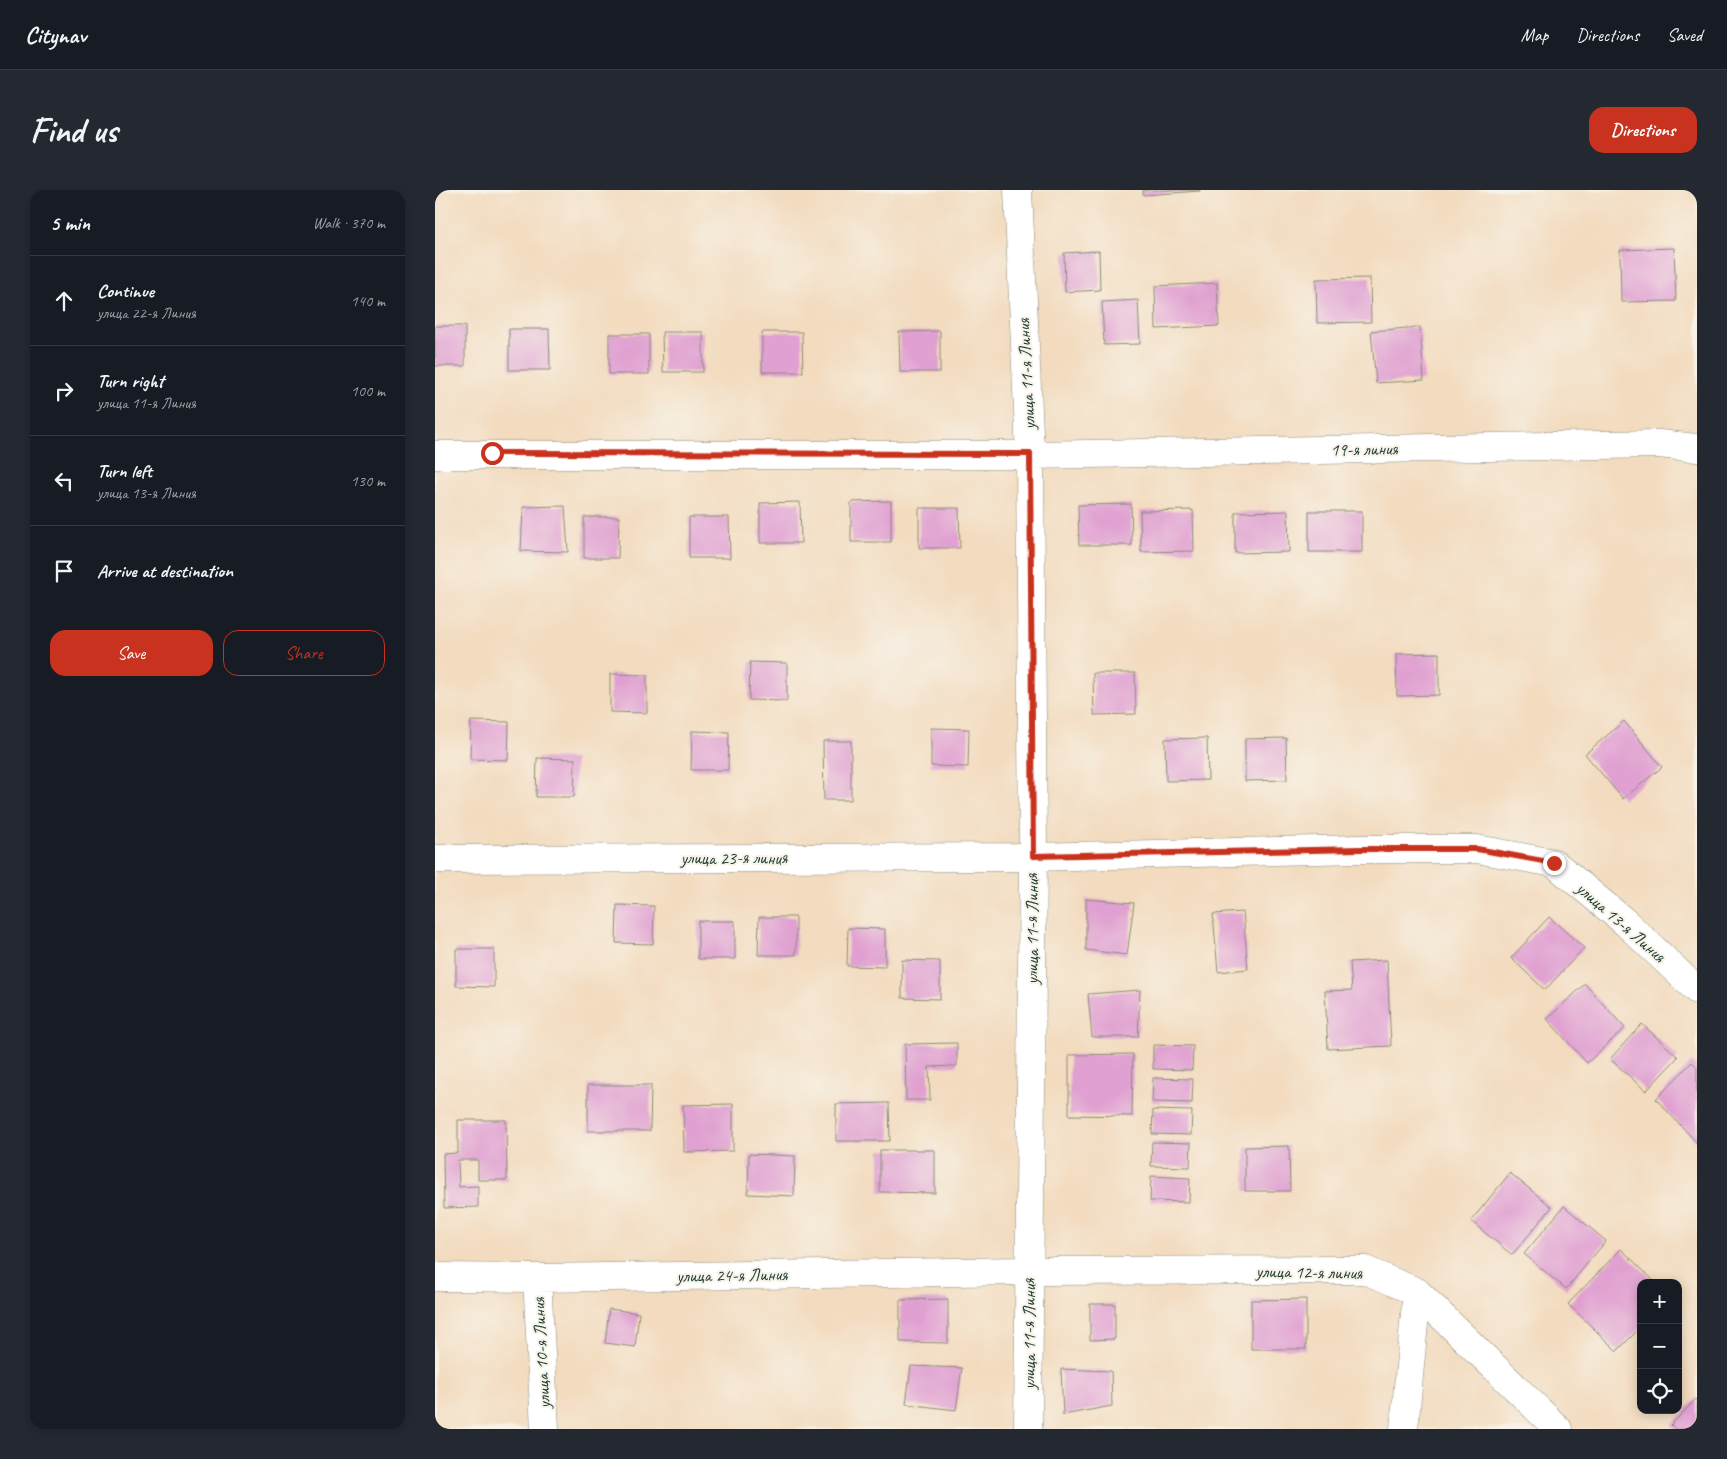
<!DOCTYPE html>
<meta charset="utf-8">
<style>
body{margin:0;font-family:Caveat,sans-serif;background:#242831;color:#f1f3f6}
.controls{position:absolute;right:15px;bottom:15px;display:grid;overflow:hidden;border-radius:10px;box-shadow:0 2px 12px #0003}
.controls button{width:45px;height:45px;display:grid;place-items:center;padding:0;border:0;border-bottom:1px solid #363941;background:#171b24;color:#f1f3f6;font:25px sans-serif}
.stop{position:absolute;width:15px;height:15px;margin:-11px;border:4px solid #c8321e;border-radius:50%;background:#fff}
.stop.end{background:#c8321e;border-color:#fff;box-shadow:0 1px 5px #0008}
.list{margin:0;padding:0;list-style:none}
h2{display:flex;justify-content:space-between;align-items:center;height:65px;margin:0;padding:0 20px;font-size:21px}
h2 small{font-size:16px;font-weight:400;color:#9ea1a6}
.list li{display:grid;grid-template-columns:32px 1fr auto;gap:15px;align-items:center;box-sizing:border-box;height:90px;padding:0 20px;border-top:1px solid #363941}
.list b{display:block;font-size:19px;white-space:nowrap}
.list p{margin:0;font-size:16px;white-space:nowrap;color:#9ea1a6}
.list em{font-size:16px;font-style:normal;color:#9ea1a6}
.actions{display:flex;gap:10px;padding:15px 20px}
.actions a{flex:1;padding:11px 0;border:1px solid #c8321e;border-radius:15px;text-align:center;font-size:18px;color:#c8321e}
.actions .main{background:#c8321e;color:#fff}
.icon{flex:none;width:28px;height:28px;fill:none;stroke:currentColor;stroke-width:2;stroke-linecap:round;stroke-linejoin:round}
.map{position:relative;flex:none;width:1262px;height:1239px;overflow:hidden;border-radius:15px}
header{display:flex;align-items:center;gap:30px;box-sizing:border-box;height:70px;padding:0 25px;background:#171b24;border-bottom:1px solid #363941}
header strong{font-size:24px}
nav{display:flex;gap:28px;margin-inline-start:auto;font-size:18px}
.intro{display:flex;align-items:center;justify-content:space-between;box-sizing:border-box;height:120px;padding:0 30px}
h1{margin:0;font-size:35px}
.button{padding:12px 22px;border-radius:15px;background:#c8321e;color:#fff;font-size:18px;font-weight:700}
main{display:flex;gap:30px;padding:0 30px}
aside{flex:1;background:#171b24;border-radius:15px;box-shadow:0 2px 12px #0003}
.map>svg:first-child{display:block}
.building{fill:#e0a0d1}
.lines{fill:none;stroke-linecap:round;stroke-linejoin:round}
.minor-casing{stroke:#898c7a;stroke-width:29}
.minor{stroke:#fff;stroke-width:28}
.route{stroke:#c8321e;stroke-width:6}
.labels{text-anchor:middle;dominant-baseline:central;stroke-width:4;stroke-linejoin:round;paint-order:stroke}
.street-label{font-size:18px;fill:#1f3d34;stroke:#f7f3e8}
</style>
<header>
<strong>Citynav</strong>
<nav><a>Map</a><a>Directions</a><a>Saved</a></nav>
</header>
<div class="intro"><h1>Find us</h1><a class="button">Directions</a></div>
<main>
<aside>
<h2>5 min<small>Walk · 370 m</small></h2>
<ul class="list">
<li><svg class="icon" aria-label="ahead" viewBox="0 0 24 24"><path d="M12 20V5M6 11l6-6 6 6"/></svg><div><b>Continue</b><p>улица 22-я Линия</p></div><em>140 m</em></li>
<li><svg class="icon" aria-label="right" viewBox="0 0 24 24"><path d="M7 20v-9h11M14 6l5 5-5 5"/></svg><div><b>Turn right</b><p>улица 11-я Линия</p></div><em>100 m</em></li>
<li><svg class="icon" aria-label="left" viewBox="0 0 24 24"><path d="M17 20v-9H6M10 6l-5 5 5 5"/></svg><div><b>Turn left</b><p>улица 13-я Линия</p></div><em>130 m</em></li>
<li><svg class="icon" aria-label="arrive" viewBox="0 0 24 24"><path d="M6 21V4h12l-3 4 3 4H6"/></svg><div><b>Arrive at destination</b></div></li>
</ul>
<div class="actions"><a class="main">Save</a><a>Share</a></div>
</aside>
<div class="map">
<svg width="1262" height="1239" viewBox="0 0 1262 1239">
<rect width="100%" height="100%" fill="#f7f3e8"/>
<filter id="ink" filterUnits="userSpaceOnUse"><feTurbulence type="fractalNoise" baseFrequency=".02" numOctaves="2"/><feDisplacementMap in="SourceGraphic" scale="10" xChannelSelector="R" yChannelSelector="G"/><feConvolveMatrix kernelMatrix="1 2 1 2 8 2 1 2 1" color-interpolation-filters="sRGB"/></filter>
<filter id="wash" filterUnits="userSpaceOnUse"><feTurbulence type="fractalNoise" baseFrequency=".0096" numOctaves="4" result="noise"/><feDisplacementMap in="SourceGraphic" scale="20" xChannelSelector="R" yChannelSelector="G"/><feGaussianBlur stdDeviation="1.12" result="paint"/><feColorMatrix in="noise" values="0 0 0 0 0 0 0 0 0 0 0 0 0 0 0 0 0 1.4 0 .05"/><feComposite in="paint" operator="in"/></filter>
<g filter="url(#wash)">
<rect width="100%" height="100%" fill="#f3dbbf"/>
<g id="blocks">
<path class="building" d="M708 0H765V1L708 5Z
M1239 58 1241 111 1186 112 1185 60Z
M664 61 665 100 630 102 629 63Z
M935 88 936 132 882 133 881 89Z
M782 93 784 136 721 139 720 96Z
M703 110 705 154 669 155 667 112Z
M0 136H30V176H0Z
M985 137 989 190 941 193 936 141Z
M74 139H114L115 180H74Z
M505 141V182H465L464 142Z
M227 142H268V182H228Z
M327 142H367L368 182H327Z
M174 144H214V184H174Z
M456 311V352H416V312Z
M365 312 366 353H325V313Z
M696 314 697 355H644L643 315Z
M130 316 133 362 86 361 88 317Z
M484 318H524L525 358H484Z
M758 320 759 361 706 362 705 321Z
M853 321 854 362 800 363V322Z
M874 321H927V362H874Z
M149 327H184L183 368H149Z
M254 327H294L295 368H254Z
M1004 463V505L962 506 961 464Z
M315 472 352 473V511L314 510Z
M658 483H700L701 524 659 525Z
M175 484 212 485V523L175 522Z
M36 531 74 532 73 570 35 569Z
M1189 531 1227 577 1188 609 1150 564Z
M496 538 534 539 533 577 496 576Z
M257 541 294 542 293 580H256Z
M772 548 773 590 731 591 730 549Z
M851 548 852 590 810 591V549Z
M388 551H416V610H389Z
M102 568 140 569 139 607H101Z
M651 709 699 713 692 765 651 760Z
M182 715 219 716 218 754 181 753Z
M808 722 813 779 783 782 778 724Z
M324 727H361V765H323Z
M1114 727 1149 758 1110 800 1076 768Z
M263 731H300V769H263Z
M413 738 450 739V777L412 776Z
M21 759H59V797L21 796Z
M467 770 505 771V809L467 808Z
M952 770 956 856 893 859 890 801 917 800 915 772Z
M1150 794 1190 838 1152 873 1112 829Z
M705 800 703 847H657L653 804Z
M1207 834 1243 867 1211 901 1175 869Z
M522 853V876L494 877 495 910H471L470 854Z
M718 855 758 856 757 880 718 879Z
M698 864 697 926 634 925V865Z
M1257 872 1262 877V953L1221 909Z
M718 888 758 889 757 913 717 912Z
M153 895H216L215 941H153Z
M454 913 455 951H401V914Z
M298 914V961L249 962 248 915Z
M718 920 757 921 756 945 717 944Z
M23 930H71L72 990H43V970H23L24 997 43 996V1017L9 1018 8 964 23 963Z
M717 952 756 953 755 977 716 976Z
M854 956 855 1001H810V957Z
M445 960H500V1003L445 1002Z
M314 964 360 966 359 1006 313 1004Z
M1075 983 1117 1017 1077 1065 1036 1031Z
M716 986 755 988 754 1012 715 1011Z
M1129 1016 1171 1051 1131 1099 1089 1064Z
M1186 1059 1221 1093H1206V1137L1182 1161 1133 1114Z
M513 1109V1153L465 1152V1110Z
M871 1109V1159H816V1110Z
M655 1114H680V1149L655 1150Z
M174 1119 204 1123 200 1157 170 1153Z
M476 1176 527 1178 521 1220 471 1214Z
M626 1179 676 1181 677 1216 628 1225Z
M1262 1208V1239H1240L1236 1235Z"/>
</g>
</g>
<g filter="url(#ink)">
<use href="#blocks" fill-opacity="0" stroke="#898c7a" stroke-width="1"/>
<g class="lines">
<g class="minor-casing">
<path id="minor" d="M583 0 595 265 598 667 593 1239
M0 265H595L1224 254 1262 258
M0 669 598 667 925 659H1042L1119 673 1191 733 1262 800
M0 1087 102 1088 594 1081 930 1080 982 1102 1123 1239
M102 1088 110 1239
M969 1239 982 1102"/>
</g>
<use href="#minor" class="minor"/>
</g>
</g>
<g class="lines" filter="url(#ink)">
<path class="route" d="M57 263 595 264 598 666 925 659H1042L1119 673"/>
</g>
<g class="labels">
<g class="street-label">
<text transform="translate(591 184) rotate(-93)">улица 11-я Линия</text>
<text transform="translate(929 259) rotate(-1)">19-я линия</text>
<text x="299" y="668">улица 23-я линия</text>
<text transform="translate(1186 732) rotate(41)">улица 13-я Линия</text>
<text transform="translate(597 739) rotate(-90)">улица 11-я Линия</text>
<text transform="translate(874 1082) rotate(1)">улица 12-я линия</text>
<text transform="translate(297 1085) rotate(-1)">улица 24-я Линия</text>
<text transform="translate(594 1144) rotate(-90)">улица 11-я Линия</text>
<text transform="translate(106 1163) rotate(-93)">улица 10-я Линия</text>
</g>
</g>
</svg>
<div class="controls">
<button>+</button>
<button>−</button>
<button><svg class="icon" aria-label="locate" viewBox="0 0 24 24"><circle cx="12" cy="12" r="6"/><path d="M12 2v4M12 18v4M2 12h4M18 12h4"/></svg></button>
</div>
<div class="stop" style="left:57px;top:263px"></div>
<div class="stop end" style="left:1119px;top:673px"></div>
</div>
</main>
